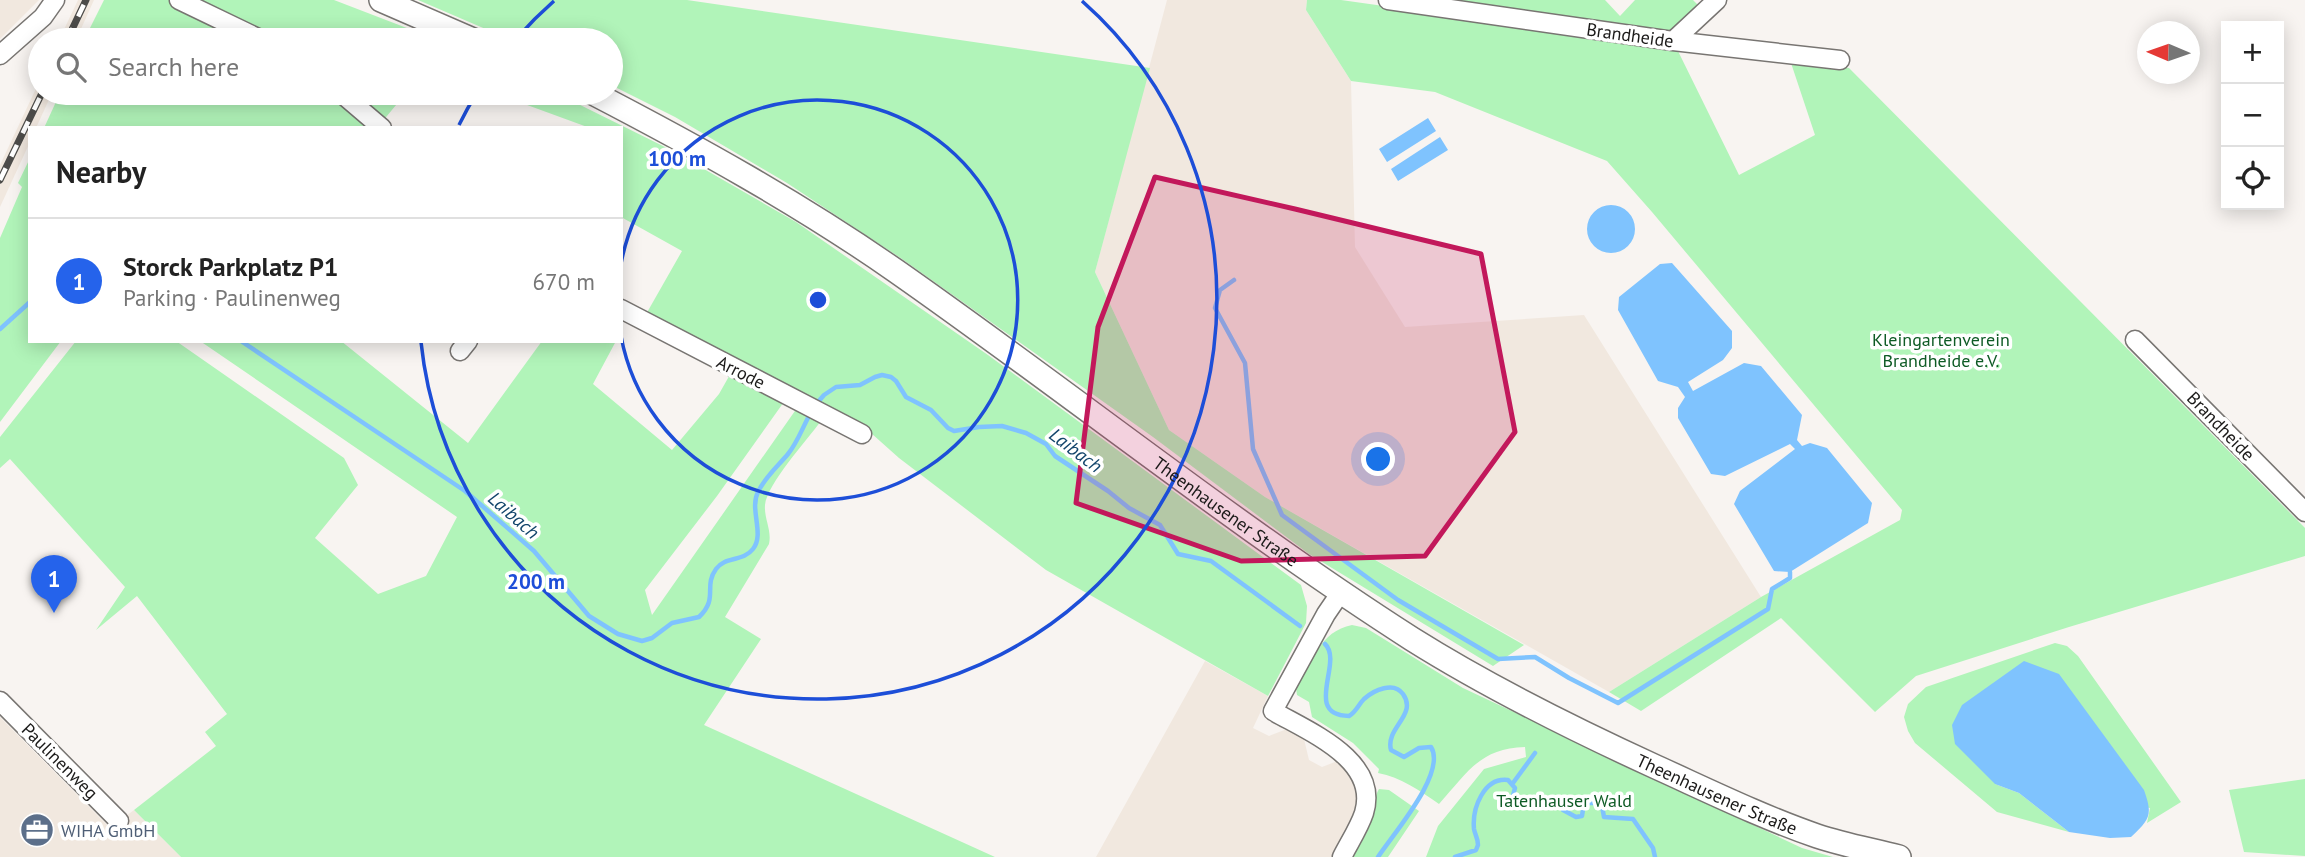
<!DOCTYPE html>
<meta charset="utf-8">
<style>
body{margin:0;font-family:"PT Sans",sans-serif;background:#f6f6f6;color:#222}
.controls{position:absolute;right:21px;top:21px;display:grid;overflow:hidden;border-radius:0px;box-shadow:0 4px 18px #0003}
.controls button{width:63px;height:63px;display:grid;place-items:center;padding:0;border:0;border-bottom:2px solid #e0e0e0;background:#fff;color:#222;font:35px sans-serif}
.compass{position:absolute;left:2137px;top:21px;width:63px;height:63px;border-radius:50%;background:#fff;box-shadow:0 4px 18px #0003;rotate:272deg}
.you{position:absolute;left:1379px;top:460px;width:24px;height:24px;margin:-18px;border:5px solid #fff;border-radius:50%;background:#1a73e8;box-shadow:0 0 0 10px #1a73e833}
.badge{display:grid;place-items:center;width:46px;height:46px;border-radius:50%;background:#2563eb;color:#fff;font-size:23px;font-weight:700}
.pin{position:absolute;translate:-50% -58px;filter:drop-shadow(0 2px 4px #0008)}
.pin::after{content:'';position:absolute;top:37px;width:24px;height:21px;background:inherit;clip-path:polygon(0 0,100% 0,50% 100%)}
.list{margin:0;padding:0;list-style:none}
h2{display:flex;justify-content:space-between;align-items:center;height:91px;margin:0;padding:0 28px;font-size:30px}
h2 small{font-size:23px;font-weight:400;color:#767676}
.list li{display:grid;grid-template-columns:46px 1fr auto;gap:21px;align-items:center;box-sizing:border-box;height:126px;padding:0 28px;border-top:2px solid #e0e0e0}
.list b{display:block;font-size:26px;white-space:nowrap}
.list p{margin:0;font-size:23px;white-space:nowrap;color:#767676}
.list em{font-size:23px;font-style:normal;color:#767676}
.icon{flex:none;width:38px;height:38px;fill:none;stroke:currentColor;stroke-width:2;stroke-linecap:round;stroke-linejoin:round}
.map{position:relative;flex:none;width:2305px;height:857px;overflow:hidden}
.search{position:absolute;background:#fff;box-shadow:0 4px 18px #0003;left:28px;top:28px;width:595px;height:77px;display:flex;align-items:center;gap:18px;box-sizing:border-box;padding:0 24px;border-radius:38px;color:#767676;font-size:26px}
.panel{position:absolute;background:#fff;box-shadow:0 4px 18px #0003;left:28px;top:126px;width:595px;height:217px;border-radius:0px}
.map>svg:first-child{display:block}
.built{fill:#f1e8df}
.green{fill:#b1f4b9}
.water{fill:#7fc3fe}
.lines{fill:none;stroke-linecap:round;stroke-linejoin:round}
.stream{stroke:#7fc3fe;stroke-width:4.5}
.minor-casing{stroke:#787572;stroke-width:21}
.major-casing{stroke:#787572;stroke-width:26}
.minor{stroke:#fff;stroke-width:18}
.major{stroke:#fff;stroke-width:23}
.rail-casing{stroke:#4d4c4a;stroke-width:7}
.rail{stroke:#fff;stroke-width:4.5;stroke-dasharray:13;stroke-linecap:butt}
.marked{fill:#c2185b;fill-opacity:0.2;stroke:#c2185b;stroke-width:5;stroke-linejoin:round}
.ring{fill:none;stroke:#1d4ed8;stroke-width:3.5}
.labels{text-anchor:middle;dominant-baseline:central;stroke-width:7;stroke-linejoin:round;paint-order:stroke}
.street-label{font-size:18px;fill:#1b1a19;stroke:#fff}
.park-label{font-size:18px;fill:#0e5b25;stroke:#fff}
.service-label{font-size:18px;fill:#4e5e75;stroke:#fff;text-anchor:start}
.water-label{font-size:19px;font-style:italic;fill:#14466c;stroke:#fff}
.centre{fill:#1d4ed8;stroke:#fff;stroke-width:3.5}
.ring-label{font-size:21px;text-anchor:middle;font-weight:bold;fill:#1d4ed8;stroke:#fff;stroke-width:7;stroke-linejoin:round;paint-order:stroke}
</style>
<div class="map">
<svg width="2305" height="857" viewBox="0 0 2305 857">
<rect width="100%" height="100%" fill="#f8f4f1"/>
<path class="built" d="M0 0H39L0 39Z
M78 0H94L76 40H59Z
M1167 0H1307L1306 10 1351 81 1355 247 1405 327 1584 315 1761 597 1609 692 1265 497 1169 430 1095 272Z
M40 80V93H52L36 128H30V142L0 207V165Z
M1205 661 1268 696 1253 728 1269 736 1287 729 1304 739 1309 760 1322 767 1340 760 1355 774 1360 804 1334 857H1096Z
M0 717 110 828 134 810 181 857H0Z"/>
<path class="green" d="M104 0H334L438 40H84Z
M418 0H687L1150 68 1095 272 1169 430 1265 497 1524 645 1493 666 1309 554 1153 437 902 259 787 183 675 117 611 85V40H511Z
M1307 0H1341L1676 47 1739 175 1815 135 1790 60 1849 68 2305 528V556L2069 627 1916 676 1875 712 1781 618 1641 711 1609 692 1761 597 1900 520 1902 510 1652 212 1607 161 1435 92 1351 81 1306 10Z
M1427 0H1605L1620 16 1635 0H1693L1700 7 1667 36Z
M60 93H406L377 128H44Z
M494 93H556L671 150 796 222 988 355 1301 585 1307 606 1306 623 1268 696 1046 570 899 458 862 425 645 316 682 251 621 217V128H590Z
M30 158V341H61L0 422V238L22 187 18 183Z
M76 341H176L344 458 358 485 315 538 378 594 426 576 457 517 200 341H341L468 443 542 341H616L593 384 672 450 719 394 732 371 786 399 717 496 645 590 652 615 797 408 821 421C807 440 767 484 765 505 764 519 772 530 769 544L725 617 761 639 704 725 995 857H181L134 810 216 746 205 732 227 714 137 596 96 630 125 587 10 459 0 468V437Z
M1352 625 1366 628 1379 636 1463 688 1802 848 1833 857H1426L1438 826 1484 769 1526 757 1525 747C1480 748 1467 773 1439 804 1420 791 1401 777 1378 773L1379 769 1353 743 1312 717 1309 702 1297 695 1296 688C1311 663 1320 631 1352 625Z
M2055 643 2067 646 2078 656 2181 802 2147 823 2150 808 1995 784 2019 793 2069 832 1997 812 1915 743 1908 731 1904 717 1908 704 1926 687Z
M2305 779V856L2244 852 2229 790Z
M1379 789 1389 790 1419 811 1388 857H1353C1360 844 1369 831 1373 816 1375 807 1374 797 1379 789Z"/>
<path class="water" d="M1428 118 1436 131 1387 162 1379 149Z
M1440 137 1448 150 1398 181 1391 169Z
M1587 229a24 24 0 1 1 48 0a24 24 0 1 1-48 0Z
M1672 263 1732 331V348L1723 360 1688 382 1693 391 1744 363 1761 366 1802 415 1797 440 1802 446 1810 443 1827 448 1872 503 1868 523 1790 572 1774 571 1734 504 1740 491 1795 449 1790 444 1725 476 1711 474 1678 418V408L1685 397 1678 387 1658 381 1618 310 1619 297 1660 264Z
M2024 661 2059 674 2144 790C2153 815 2150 819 2131 837L2110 838 2069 832 2019 793 1995 784 1955 744 1952 725 1962 705Z"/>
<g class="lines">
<path class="stream" d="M1234 280 1220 290 1215 308 1245 363 1253 449 1282 515 1398 600 1498 659 1535 657 1569 678 1618 703 1768 609 1772 589 1790 578V572
M0 329 30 302
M241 341 465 491 534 551 589 616 618 634 642 641 652 638 672 623 699 617C719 598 703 587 716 569 725 556 743 562 753 549 765 534 749 509 758 492 765 477 778 466 788 454 797 443 802 429 809 416
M818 402 824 395 836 387 860 385 875 377 882 375 891 377 896 381 906 397 931 410 948 428 954 431 979 427 1002 426 1026 433 1046 444 1055 456 1108 491 1129 508 1160 525 1178 554 1211 561 1300 626
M1325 644C1344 662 1302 715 1349 716 1356 712 1358 705 1364 699 1374 690 1394 681 1403 694 1418 715 1385 728 1391 750L1404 757 1419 748 1431 747C1447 773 1393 834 1378 857
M1513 783 1535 753
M1455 857 1476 850 1478 845C1478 838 1475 835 1474 829 1472 808 1484 777 1508 780L1515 788 1511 803 1560 798 1563 801V810L1576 817 1582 816 1584 803H1598L1602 806 1604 817 1633 819 1653 848 1655 857"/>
<g class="minor-casing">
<path id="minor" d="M179 0 262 40
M1388 0 1673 41 1840 60
M1673 41 1717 0
M0 55 43 17 55 0
M341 93 382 128
M621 309 862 434
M2135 340 2305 512
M460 351 468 341
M1341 592 1326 614 1273 711C1309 732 1380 760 1364 813 1359 828 1349 843 1342 857
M0 701 119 821"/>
</g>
<g class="major-casing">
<g id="major">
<path d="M381 0 473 40"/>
<path id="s1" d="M593 93C697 147 800 204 896 271 1069 392 1234 525 1412 639 1490 688 1573 729 1656 767 1709 791 1762 817 1817 836 1844 845 1872 850 1899 857"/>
</g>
</g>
<use href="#minor" class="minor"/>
<use href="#major" class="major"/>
<g class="rail-casing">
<path id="rail" d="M67 40 86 0
M0 180 42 93"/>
</g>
<use href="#rail" class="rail"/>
</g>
<path class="marked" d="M1155 177 1295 209 1481 254 1515 432 1425 556 1241 561 1076 503 1098 327Z"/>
<g class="ring">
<path d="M621 264A200 200 0 1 1 621 336"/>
<path d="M459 125A399 399 0 0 1 476 94M517 38A399 399 0 0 1 554 1M1082 1A399 399 0 1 1 421 342"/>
</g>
<defs>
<g id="office-disc" transform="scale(1.75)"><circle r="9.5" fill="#5c6f8a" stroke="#fff"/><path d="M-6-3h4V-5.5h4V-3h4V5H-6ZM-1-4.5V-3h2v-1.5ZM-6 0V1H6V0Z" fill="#fff"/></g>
</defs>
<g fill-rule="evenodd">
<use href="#office-disc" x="37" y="830"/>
</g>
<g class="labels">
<g class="street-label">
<text transform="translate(1630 35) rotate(8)">Brandheide</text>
<text transform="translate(741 372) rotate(27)">Arrode</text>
<text transform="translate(2221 426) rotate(46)">Brandheide</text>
<text stroke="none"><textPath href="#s1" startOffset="760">Theenhausener Straße</textPath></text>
<text transform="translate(60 761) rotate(45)">Paulinenweg</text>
<text stroke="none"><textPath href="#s1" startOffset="1328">Theenhausener Straße</textPath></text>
</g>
<g class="park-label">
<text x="1941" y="339">Kleingartenverein<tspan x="1941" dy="21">Brandheide e.V.</tspan></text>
<text x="1564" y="800">Tatenhauser Wald</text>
</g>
<g class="service-label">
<text x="61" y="830">WIHA GmbH</text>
</g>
<g class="water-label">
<text transform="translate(1076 450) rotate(37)">Laibach</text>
<text transform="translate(514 515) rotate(41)">Laibach</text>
</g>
</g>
<circle cx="818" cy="300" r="10" class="centre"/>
<g class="ring-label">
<text x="677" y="166">100 m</text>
<text x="536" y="589">200 m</text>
</g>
</svg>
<div class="controls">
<button>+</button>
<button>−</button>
<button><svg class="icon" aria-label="locate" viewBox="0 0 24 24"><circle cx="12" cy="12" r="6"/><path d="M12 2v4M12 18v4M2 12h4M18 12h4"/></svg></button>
</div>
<svg class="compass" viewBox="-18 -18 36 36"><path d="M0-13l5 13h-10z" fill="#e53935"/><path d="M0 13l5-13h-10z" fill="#767676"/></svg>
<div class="you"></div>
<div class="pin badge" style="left:54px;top:613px">1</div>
<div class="search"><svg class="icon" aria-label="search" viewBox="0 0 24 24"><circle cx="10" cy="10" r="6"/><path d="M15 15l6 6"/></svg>Search here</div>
<section class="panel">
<h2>Nearby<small></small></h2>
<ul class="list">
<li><span class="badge">1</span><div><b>Storck Parkplatz P1</b><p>Parking · Paulinenweg</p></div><em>670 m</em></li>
</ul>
</section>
</div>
